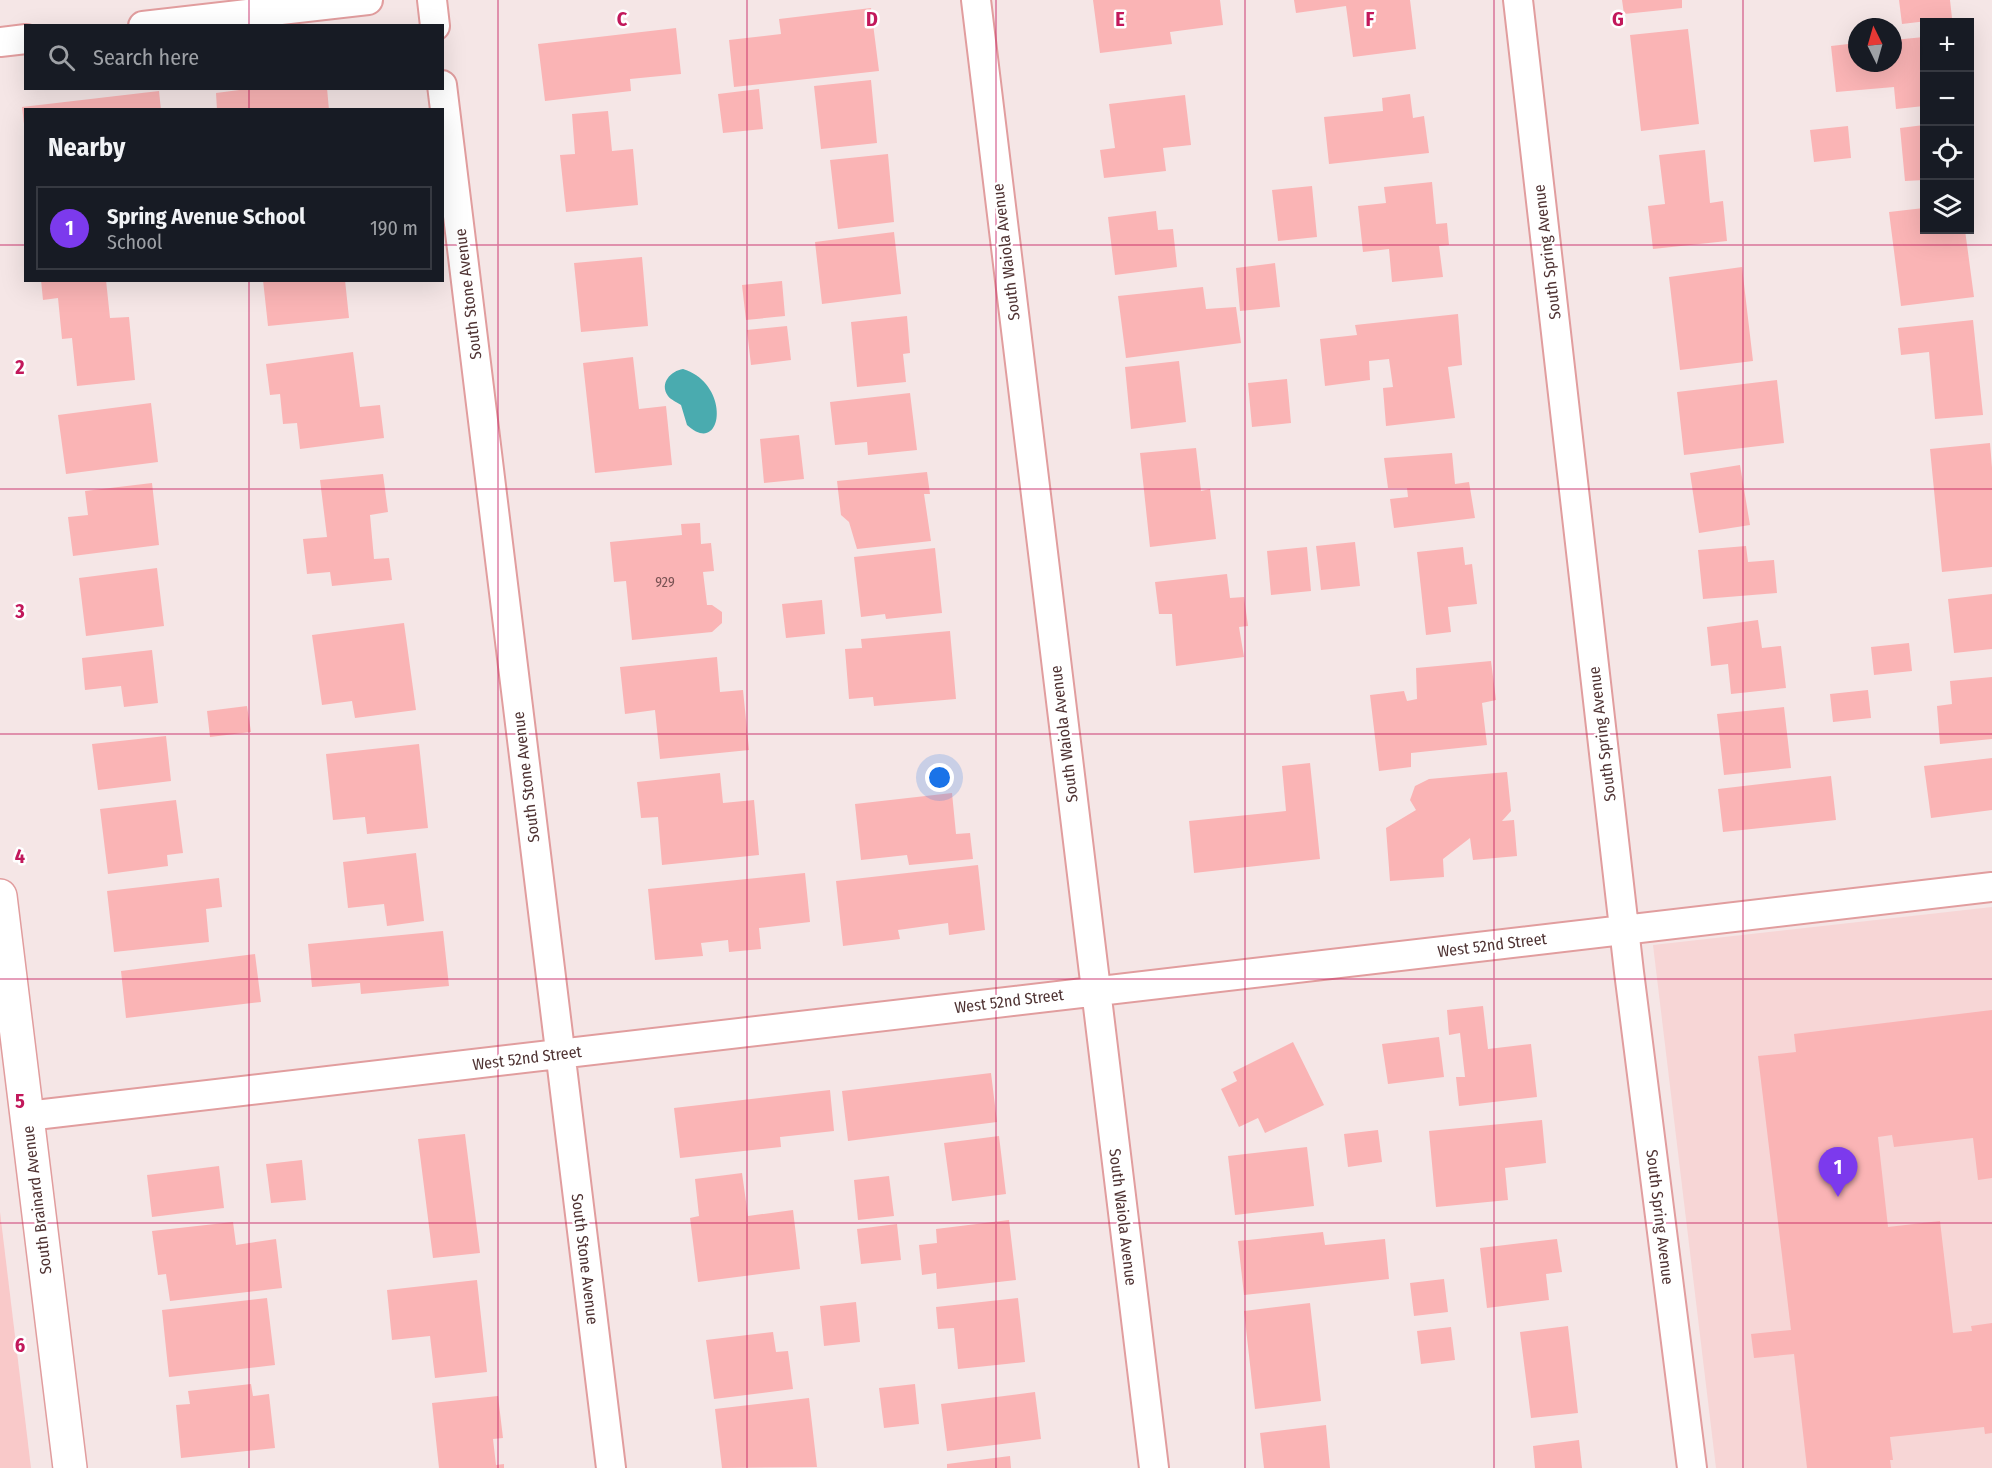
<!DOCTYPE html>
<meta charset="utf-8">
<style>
body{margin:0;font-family:"Fira Sans Condensed",sans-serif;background:#242831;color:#f1f3f6}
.controls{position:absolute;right:18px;top:18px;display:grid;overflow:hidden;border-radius:0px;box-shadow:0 6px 24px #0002}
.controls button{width:54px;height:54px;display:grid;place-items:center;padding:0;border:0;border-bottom:2px solid #363941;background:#171b24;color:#f1f3f6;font:30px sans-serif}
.compass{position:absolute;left:1848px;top:18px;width:54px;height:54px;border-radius:50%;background:#171b24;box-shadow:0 6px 24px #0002;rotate:355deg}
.you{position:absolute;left:940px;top:778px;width:21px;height:21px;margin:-15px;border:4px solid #fff;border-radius:50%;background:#1a73e8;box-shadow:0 0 0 9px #1a73e833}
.badge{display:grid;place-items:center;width:39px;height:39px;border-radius:50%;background:#7c3aed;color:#fff;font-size:20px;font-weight:700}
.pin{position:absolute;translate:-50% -50px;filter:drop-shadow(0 2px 3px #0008)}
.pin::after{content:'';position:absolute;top:32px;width:21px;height:18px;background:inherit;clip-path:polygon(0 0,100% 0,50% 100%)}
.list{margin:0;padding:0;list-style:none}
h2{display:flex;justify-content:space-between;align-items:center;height:78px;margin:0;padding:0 24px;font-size:26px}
h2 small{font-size:20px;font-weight:400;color:#9ea1a6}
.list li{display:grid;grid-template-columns:39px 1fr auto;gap:18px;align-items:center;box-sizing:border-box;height:84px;margin:0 12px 12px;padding:0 12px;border:2px solid #363941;border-radius:0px}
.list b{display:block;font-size:22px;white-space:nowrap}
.list p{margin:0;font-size:20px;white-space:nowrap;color:#9ea1a6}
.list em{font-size:20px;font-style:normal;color:#9ea1a6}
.icon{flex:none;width:33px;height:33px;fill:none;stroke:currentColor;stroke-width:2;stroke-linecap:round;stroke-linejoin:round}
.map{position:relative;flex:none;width:1992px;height:1468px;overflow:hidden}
.search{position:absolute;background:#171b24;box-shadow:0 6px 24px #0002;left:24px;top:24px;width:420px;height:66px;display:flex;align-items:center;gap:15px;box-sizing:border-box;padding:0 21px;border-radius:0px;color:#9ea1a6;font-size:22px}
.panel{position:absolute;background:#171b24;box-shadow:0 6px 24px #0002;left:24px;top:108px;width:420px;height:174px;border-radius:0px}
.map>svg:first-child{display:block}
.built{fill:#f7d6d6}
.green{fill:#f9c9c9}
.water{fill:#4aabaf}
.building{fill:#fab4b5}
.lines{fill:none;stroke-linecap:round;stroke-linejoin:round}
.minor-casing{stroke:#e19d9e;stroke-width:32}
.tertiary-casing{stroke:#e19d9e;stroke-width:36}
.minor{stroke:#fff;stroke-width:28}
.tertiary{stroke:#fff;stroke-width:33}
.grid{fill:none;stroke:#c2185b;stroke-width:1.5;stroke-opacity:0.55}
.labels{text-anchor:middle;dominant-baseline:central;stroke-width:5;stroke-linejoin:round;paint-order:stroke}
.number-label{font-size:14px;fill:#7a5354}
.street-label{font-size:16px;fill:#4f3333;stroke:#fff}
.grid-label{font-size:20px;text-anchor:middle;font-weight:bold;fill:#c2185b;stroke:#fff;stroke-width:5;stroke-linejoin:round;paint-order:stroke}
</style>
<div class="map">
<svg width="1992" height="1468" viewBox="0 0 1992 1468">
<rect width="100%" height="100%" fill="#f5e6e6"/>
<path class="built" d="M1992 907V1468H1716L1653 945Z"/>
<path class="green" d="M0 1212 31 1468H0Z"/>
<path class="water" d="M683 369C732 384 723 458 687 425L681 405C677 402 671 400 668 396 659 383 671 371 683 369Z"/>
<path class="building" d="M1093 0H1220L1223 25 1170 32 1172 44 1100 53Z
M1294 0H1410L1416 49 1353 57 1346 6 1296 13Z
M1622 0H1682V8L1624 14Z
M1899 0H1950L1952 18 1902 24Z
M871 8 879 71 734 87 729 40 781 34 779 19Z
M676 28 681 74 630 79 631 91 545 101 538 44Z
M1688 29 1699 124 1641 131 1630 35Z
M1924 37V106L1896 109 1894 87 1836 92 1831 46 1857 43V63H1893V40Z
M871 80 877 143 821 149 814 86Z
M255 88H327L329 110H217L216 93Z
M759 89 763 129 723 133 718 94Z
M159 91 161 110H26L24 124 22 107Z
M1410 94 1413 118 1424 116 1429 153 1329 164 1324 117 1383 111 1382 98Z
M1185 95 1191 145 1163 148 1166 171 1104 178 1100 150 1115 148 1109 104Z
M608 111 612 151 633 149 638 205 566 212 560 155 575 154 572 114Z
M1924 125V180L1905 181 1900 128Z
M1848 126 1851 158 1814 162 1810 130Z
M1705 150 1710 203 1723 201 1727 241 1653 249 1648 206 1665 204 1659 155Z
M888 154 894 222 838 229 830 160Z
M1432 182 1436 224 1447 223 1449 245 1439 246 1443 277 1392 282 1389 249 1363 252 1358 206 1386 203 1384 187Z
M1312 186 1317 237 1278 241 1272 190Z
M1924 208V230H1965L1974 297 1901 306 1889 212Z
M1156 211 1158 230 1173 229 1177 267 1115 275 1108 217Z
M894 232 901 294 822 304 815 242Z
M642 257 648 326 581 332 574 263Z
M1275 263 1280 307 1240 311 1236 268Z
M1742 267 1753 361 1680 370 1669 277Z
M41 280H106L110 318 129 317 135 380 77 386 72 338 62 339 58 298 43 300Z
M263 280H345L349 318 268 326Z
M782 281 785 316 746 320 742 285Z
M1203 287 1206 309 1236 307 1241 343 1126 358 1118 296Z
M1458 314 1462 365 1448 367 1455 418 1386 426 1383 388 1393 387 1389 359 1369 361 1370 380 1325 386 1320 339 1357 335 1355 325Z
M907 316 910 353 903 354 906 382 857 387 851 322Z
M1973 320 1983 415 1935 419 1929 352 1901 355 1898 328Z
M787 326 791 360 751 365 747 330Z
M353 352 360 407 380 405 384 438 300 449 297 423 283 424 280 394 270 395 266 364Z
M633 357 639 409 666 406 672 465 595 473 583 363Z
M1179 361 1186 422 1131 429 1125 367Z
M1287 379 1291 423 1252 427 1248 383Z
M1777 380 1784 443 1684 455 1677 392Z
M910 393 917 450 868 455 867 442 835 445 830 402Z
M151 403 158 462 66 474 58 415Z
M799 435 804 479 764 483 760 439Z
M1990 443 1992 468V567L1942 572 1930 449Z
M1196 448 1201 491 1210 489 1216 539 1150 547 1140 453Z
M1452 453 1455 484 1469 482 1475 518 1394 528 1390 499 1408 497 1407 488H1388L1384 458Z
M1740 465 1750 525 1699 533 1690 473Z
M927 472 930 494H924L931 541 857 549 849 522 841 515 837 481Z
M383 474 388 512 370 515 374 559 389 558 392 580 332 586 330 572 307 574 303 539 327 537 320 480Z
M152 483 159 545 73 556 68 517 88 515 85 491Z
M700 523 701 544 711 543 714 571 703 572 707 605H712L722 612V623L712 632 632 640 626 581 614 582 610 542 682 535 681 524Z
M1355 542 1360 586 1321 590 1316 546Z
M1746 546 1748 562 1774 560 1777 593 1703 599 1698 550Z
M1307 547 1311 591 1271 595 1267 551Z
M1463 547 1465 565 1472 564 1477 604 1448 607 1451 632 1426 635 1417 552Z
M935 548 942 613 886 619 885 614 861 617 854 557Z
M157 568 164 626 86 636 79 578Z
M1227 574 1230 598 1244 597 1248 626 1239 627 1244 657 1176 666 1172 614H1159L1155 582Z
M1992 594V649L1954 653 1948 599Z
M822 600 825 634 786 638 782 604Z
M1758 620 1762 648 1781 646 1786 688 1731 694 1728 664 1711 666 1707 627Z
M404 623 416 710 355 718 352 701 322 705 312 635Z
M950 631 956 699 874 706 873 697 849 699 845 649 862 648 861 639Z
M1909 643 1912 671 1874 675 1871 647Z
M152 650 158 703 124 707 121 686 85 690 82 658Z
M717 657 720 692 743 690 749 750 660 759 655 710 625 714 620 667Z
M1491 661 1496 700 1482 703 1487 745 1411 753V767L1379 771 1370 695 1404 691 1407 701 1417 699 1416 668Z
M1992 677V739L1940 744 1937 706 1952 704 1950 681Z
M1868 690 1871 718 1833 722 1830 694Z
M247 706 251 732 210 737 207 711Z
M1784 707 1791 768 1724 775 1717 714Z
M166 736 171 781 98 790 92 744Z
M419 744 428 828 367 834 365 817 333 820 326 754Z
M1992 758V810L1931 818 1924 766Z
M1310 763 1320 859 1194 873 1189 821 1286 811 1282 766Z
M1507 772 1511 811 1502 821 1514 820 1517 856 1473 860 1470 838 1443 859 1444 877 1390 881 1386 828 1416 810 1410 800 1415 786 1429 779Z
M720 773 723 803 754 800 759 855 662 865 658 817 641 818 637 782Z
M1831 776 1836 820 1723 832 1718 789Z
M952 793 956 834 970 833 973 859 909 865 907 855 861 860 855 804Z
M176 800 183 853 167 855 168 866 108 874 100 809Z
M416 853 424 921 387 926 384 904 348 908 343 862Z
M978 865 985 930 949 935 948 923 898 930 900 939 843 946 836 881Z
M805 873 810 922 759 928 761 949 729 952 728 940 701 943 703 956 655 960 648 889Z
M219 878 222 907 206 909 209 942 114 952 107 891Z
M443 931 449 986 361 994 360 983 312 987 308 944Z
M255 954 261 1002 126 1018 121 971Z
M1483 1006 1488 1049 1531 1044 1537 1097 1459 1106 1456 1077H1465L1460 1033 1449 1035 1447 1010Z
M1992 1010V1178L1978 1180 1973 1138 1894 1147 1892 1135 1878 1137 1888 1227 1940 1221 1953 1333 1972 1331 1971 1326 1992 1323V1433L1985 1434 1984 1427 1890 1437 1893 1460H1890L1891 1468H1807L1794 1354 1754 1358 1751 1334 1791 1330 1758 1056 1796 1052 1794 1034Z
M1439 1037 1444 1077 1388 1084 1382 1044Z
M1293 1042 1324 1105 1265 1133 1258 1118 1239 1127 1221 1089 1237 1081 1233 1072Z
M991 1073 997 1122 848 1141 842 1091Z
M830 1090 834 1131 780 1137 781 1147 680 1158 674 1108Z
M1542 1120 1546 1163 1505 1168 1508 1200 1436 1207 1429 1131Z
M1378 1130 1382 1162 1348 1167 1344 1134Z
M465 1134 480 1253 433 1258 418 1139Z
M999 1136 1006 1194 952 1201 944 1143Z
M1307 1147 1314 1206 1235 1215 1228 1156Z
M302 1160 306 1200 271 1203 266 1164Z
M219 1166 224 1208 152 1217 147 1175Z
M742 1173 748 1216 793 1210 800 1269 698 1282 690 1218 699 1216 695 1179Z
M889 1176 894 1216 858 1220 854 1180Z
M1009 1220 1016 1280 937 1289 936 1273 922 1275 919 1245 937 1243 936 1229Z
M233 1222 236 1245 276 1239 282 1288 170 1301 166 1274 158 1275 152 1231Z
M897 1224 901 1260 861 1264 857 1229Z
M1323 1232 1325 1245 1385 1239 1389 1279 1244 1295 1238 1241Z
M1557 1239 1562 1272 1546 1274 1549 1300 1487 1308 1480 1248Z
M1444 1279 1448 1312 1414 1316 1410 1283Z
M477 1280 487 1372 435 1378 430 1336 392 1340 387 1290Z
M267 1298 275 1365 169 1377 162 1310Z
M1018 1298 1025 1362 958 1369 954 1328 938 1329 936 1307Z
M856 1302 860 1342 824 1346 820 1306Z
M1310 1303 1321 1401 1255 1409 1244 1311Z
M1568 1326 1578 1413 1531 1418 1520 1332Z
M1451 1327 1455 1360 1421 1364 1417 1331Z
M773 1332 776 1352 788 1351 793 1389 714 1399 706 1340Z
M251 1384 253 1396 269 1394 275 1448 181 1458 176 1405 190 1404 188 1391Z
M915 1384 919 1424 884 1428 879 1388Z
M1035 1392 1041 1439 947 1451 941 1404Z
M498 1396 503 1438 493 1439 496 1465 504 1464V1468H439L432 1403Z
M809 1398 817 1467 722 1468 715 1409Z
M1326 1425 1330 1468H1264L1260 1433Z
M1579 1440 1582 1468H1535L1533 1446Z
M1010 1456 1011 1468H947V1464Z"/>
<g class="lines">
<g class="minor-casing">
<path id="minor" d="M432 0 435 26
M976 0 1154 1468
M1518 0 1629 972 1692 1468
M143 26 368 0
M0 42 26 39
M442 85 611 1468
M27 1116 1992 887"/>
</g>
<g class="tertiary-casing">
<path id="tertiary" d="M0 896 70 1468"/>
</g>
<use href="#minor" class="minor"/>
<use href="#tertiary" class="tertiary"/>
</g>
<path class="grid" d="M249 0V26M498 0V1468M747 0V1468M996 0V1468M1245 0V1468M1494 0V1468M1743 0V1468M249 88V110M0 245H26M442 245H1992M249 280V1468M0 489H1992M0 734H1992M0 979H1992M0 1223H1992"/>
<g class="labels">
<g class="number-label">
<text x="665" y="582">929</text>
</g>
<g class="street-label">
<text transform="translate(1006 252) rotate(-97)">South Waiola Avenue</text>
<text transform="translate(1547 252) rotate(-97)">South Spring Avenue</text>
<text transform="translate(468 294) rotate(-97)">South Stone Avenue</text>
<text transform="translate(1064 734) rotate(-97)">South Waiola Avenue</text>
<text transform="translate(1602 734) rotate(-97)">South Spring Avenue</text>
<text transform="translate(526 777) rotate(-97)">South Stone Avenue</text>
<text transform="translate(1492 945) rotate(-7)">West 52nd Street</text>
<text transform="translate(1009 1001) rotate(-7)">West 52nd Street</text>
<text transform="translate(527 1058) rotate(-7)">West 52nd Street</text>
<text transform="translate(37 1200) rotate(-97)">South Brainard Avenue</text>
<text transform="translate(1123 1217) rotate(83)">South Waiola Avenue</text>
<text transform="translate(1660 1217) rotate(83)">South Spring Avenue</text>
<text transform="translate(585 1259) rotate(83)">South Stone Avenue</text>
</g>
</g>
<g class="grid-label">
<text x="622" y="26">C</text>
<text x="872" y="26">D</text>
<text x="1120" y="26">E</text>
<text x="1370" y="26">F</text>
<text x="1618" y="26">G</text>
<text x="20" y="374">2</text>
<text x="20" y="618">3</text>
<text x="20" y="863">4</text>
<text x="20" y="1108">5</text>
<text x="20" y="1352">6</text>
</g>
</svg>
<div class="controls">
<button>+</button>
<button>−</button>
<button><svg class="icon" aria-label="locate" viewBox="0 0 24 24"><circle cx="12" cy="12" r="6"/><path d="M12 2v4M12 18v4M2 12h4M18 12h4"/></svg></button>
<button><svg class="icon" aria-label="layers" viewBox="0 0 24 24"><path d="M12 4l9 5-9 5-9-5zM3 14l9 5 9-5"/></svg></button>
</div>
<svg class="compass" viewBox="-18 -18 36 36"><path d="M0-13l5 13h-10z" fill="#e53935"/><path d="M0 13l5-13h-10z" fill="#9ea1a6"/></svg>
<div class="you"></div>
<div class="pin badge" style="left:1838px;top:1197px">1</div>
<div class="search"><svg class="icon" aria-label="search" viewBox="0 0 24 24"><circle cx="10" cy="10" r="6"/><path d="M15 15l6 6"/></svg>Search here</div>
<section class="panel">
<h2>Nearby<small></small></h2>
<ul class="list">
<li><span class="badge">1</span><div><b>Spring Avenue School</b><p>School</p></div><em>190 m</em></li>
</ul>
</section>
</div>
